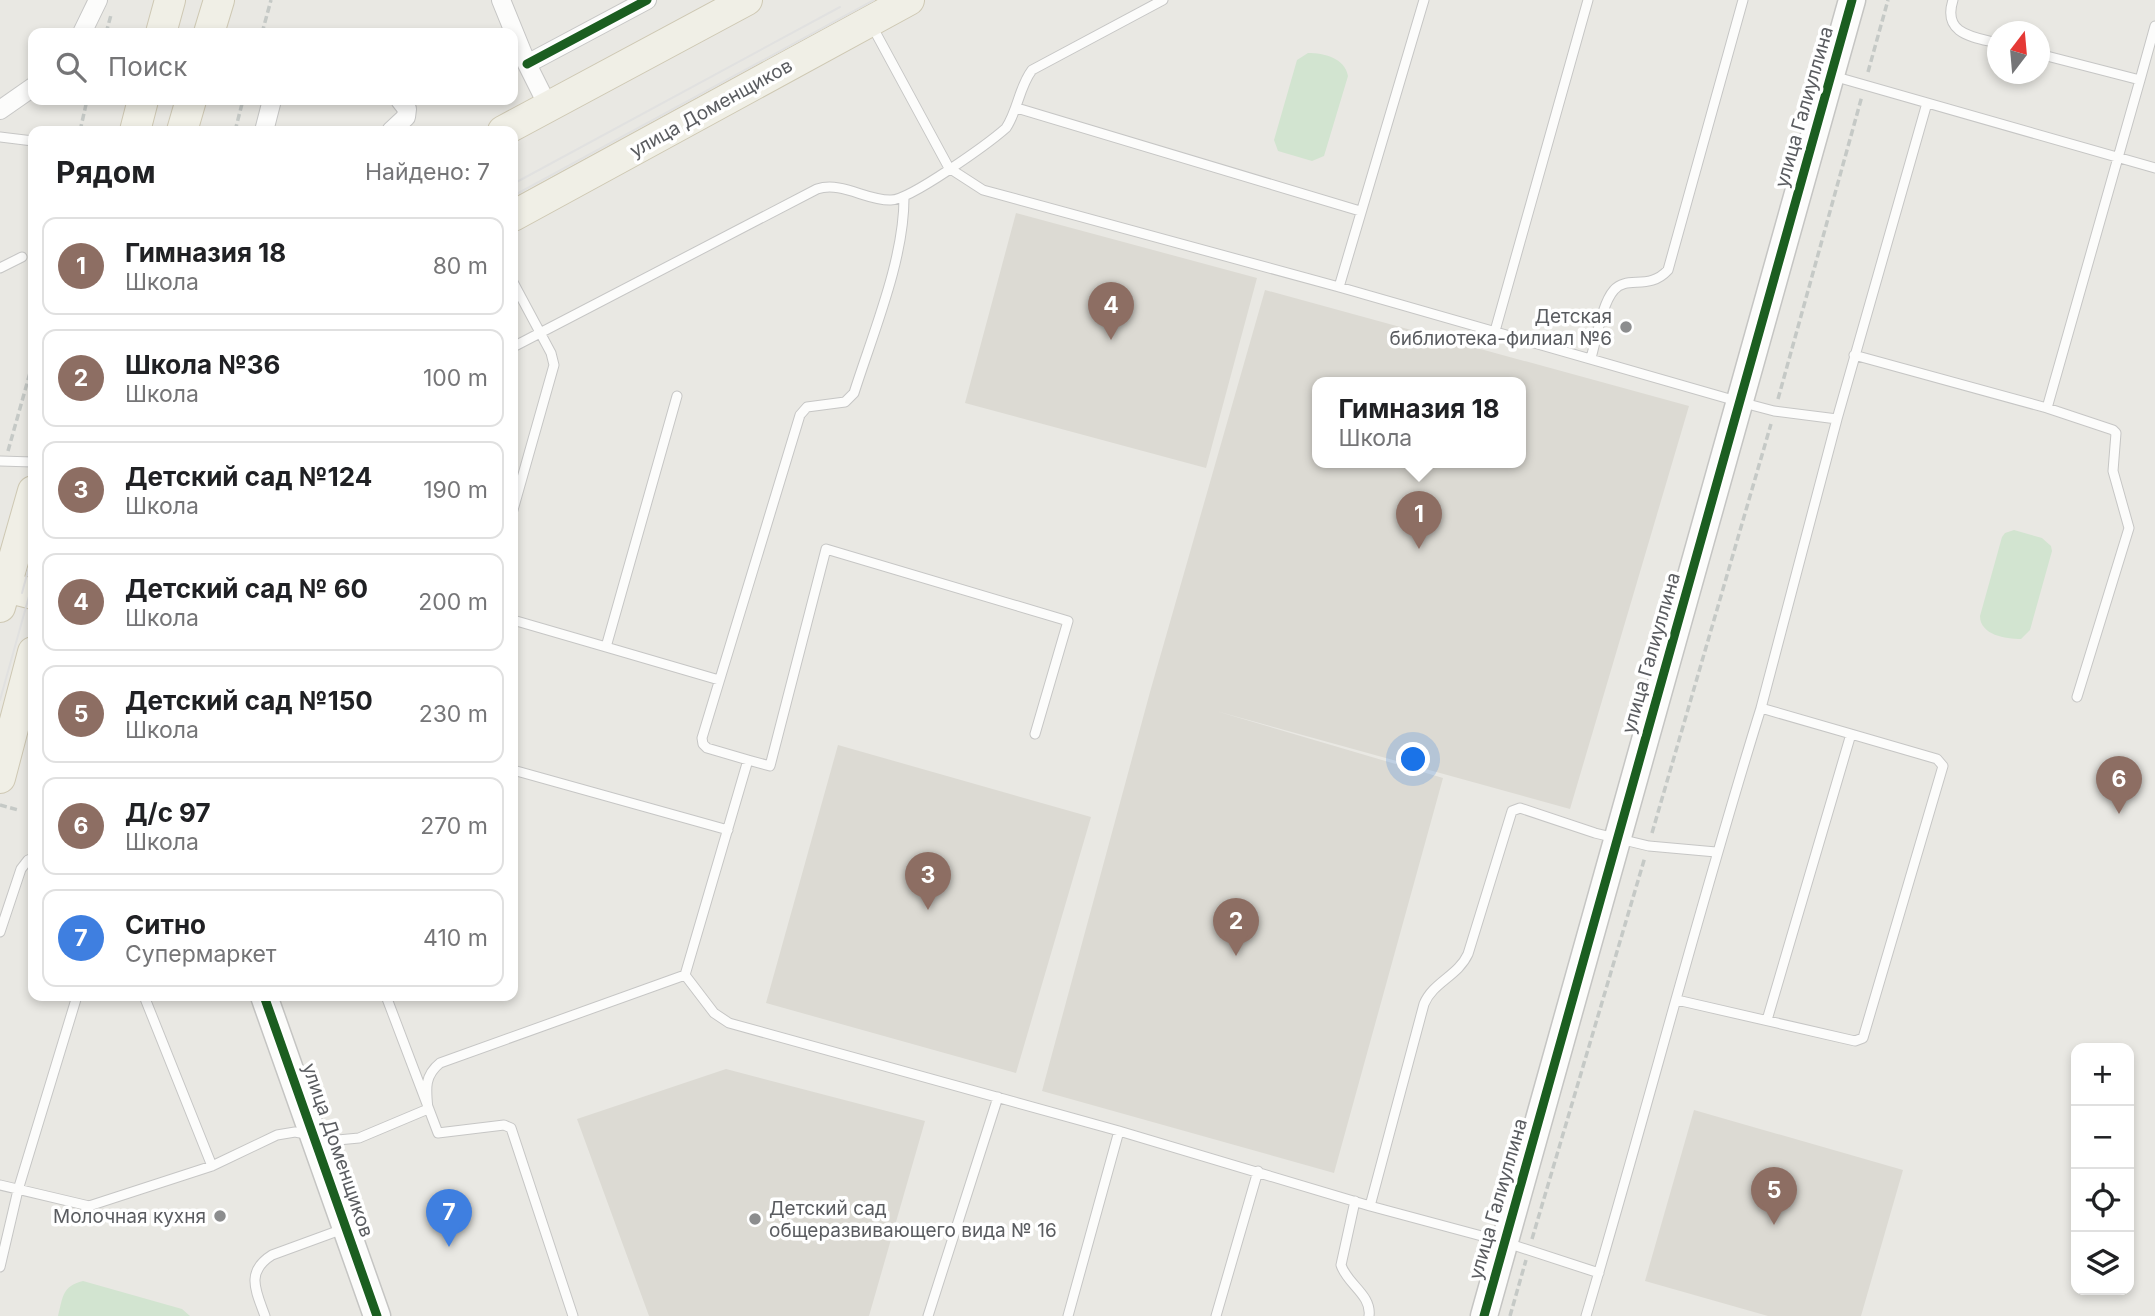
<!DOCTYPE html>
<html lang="ru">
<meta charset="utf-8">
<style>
body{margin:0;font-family:Inter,sans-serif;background:#f2f2f2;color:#202124}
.controls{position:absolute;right:21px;bottom:21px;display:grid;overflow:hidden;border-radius:14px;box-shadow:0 4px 10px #0003}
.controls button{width:63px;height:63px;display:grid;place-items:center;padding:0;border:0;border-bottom:2px solid #e0e0e0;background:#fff;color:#202124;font:35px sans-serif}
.compass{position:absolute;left:1987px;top:21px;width:63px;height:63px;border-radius:50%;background:#fff;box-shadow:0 4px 10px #0003;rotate:16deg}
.you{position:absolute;left:1414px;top:760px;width:24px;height:24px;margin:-18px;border:5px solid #fff;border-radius:50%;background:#1a73e8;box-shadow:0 0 0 10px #1a73e833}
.badge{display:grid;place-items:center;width:46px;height:46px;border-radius:50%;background:#ea580c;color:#fff;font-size:23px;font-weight:700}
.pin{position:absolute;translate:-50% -58px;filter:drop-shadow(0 2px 4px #0008)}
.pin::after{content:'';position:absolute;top:37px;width:24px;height:21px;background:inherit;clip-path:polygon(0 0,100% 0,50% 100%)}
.popup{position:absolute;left:1312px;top:377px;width:214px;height:91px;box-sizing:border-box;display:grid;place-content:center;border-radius:14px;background:#fff;filter:drop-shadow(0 2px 5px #0005);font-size:23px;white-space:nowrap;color:#757577}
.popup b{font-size:26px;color:#202124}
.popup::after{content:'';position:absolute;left:50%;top:100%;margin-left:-14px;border:14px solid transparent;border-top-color:#fff}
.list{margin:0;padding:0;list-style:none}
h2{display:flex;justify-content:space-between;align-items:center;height:91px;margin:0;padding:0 28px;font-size:30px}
h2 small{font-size:23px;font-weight:400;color:#757577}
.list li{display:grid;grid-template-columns:46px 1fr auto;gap:21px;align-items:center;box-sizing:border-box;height:98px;margin:0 14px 14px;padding:0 14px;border:2px solid #e0e0e0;border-radius:14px}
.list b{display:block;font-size:26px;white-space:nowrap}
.list p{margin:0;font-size:23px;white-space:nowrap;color:#757577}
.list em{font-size:23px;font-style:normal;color:#757577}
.icon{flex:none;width:38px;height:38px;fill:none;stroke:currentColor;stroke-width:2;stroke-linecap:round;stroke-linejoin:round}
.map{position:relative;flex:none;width:2155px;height:1316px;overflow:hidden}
.search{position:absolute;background:#fff;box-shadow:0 4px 10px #0003;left:28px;top:28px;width:490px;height:77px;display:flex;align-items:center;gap:18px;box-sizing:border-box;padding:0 24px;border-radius:14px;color:#757577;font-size:26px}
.panel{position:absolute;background:#fff;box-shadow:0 4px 10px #0003;left:28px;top:126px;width:490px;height:875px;border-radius:14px}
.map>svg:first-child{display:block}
.education{fill:#dcdad3;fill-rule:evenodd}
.green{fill:#d2e4d0}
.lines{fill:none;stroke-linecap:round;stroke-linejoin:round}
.lane-casing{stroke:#c6c6c5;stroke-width:11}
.street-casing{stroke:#c6c6c5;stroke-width:20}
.secondary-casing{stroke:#c5c5c3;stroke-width:29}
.primary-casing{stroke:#cec8b3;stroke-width:32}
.path{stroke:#c5c9c6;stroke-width:3.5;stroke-dasharray:7 3.5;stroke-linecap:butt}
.lane{stroke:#fcfcfb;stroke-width:9}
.street{stroke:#fcfcfb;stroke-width:18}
.secondary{stroke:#fcfcfb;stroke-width:26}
.primary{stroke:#f0efe6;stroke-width:30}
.tram{stroke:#e1e1e0;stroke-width:2}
.cycleway-casing{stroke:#fff;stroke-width:13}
.cycleway{stroke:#1b5e20;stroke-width:9}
.poi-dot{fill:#8c8d8e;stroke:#fff;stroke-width:2.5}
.labels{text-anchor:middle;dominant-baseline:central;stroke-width:7;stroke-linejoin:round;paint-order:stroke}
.street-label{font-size:19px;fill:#5a5c60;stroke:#fff}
.poi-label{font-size:19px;fill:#5a5c60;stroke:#fff;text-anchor:end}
</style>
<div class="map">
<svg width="2155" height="1316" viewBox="0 0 2155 1316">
<rect width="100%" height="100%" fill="#e9e8e3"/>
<path class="education" d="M1016 213 1257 278 1206 468 965 403Z
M1265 290 1689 406 1570 809 1216 711 1443 778 1334 1173 1042 1091 1150 692ZM1318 383H1520V463H1318Z
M838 745 1091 817 1016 1073 766 1003Z
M726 1069 925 1121 869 1316H649L577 1119Z
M1694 1110 1903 1170 1861 1316H1768L1645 1281Z"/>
<path class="green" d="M1308 53C1324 53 1345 58 1348 76L1324 156 1312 161 1278 151 1274 140 1297 60Z
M2014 530 2042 538 2051 546 2052 551 2030 630 2021 639C2006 639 1980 635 1980 616L2002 537 2005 533Z
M83 1281 182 1309 190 1316H58C63 1297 62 1286 83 1281Z"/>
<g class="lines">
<g class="lane-casing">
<path id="lane" d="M1953 0C1942 34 1973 37 1997 43
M872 26 949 168 983 190 1339 287 1740 402 1774 411 1837 419 1927 103
M2039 54 2140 80 2047 408
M1833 76 2155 168
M2140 80 2155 26
M1017 108 1360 211
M0 137 33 141
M0 268 22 257
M513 282 551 353 554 365 513 510
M1339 287 1424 0
M1495 331 1588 0
M513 347 817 189C842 181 867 201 891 200 910 200 989 143 1006 128 1018 110 1019 87 1032 70L1163 0
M1854 355 2047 408 2113 430 2116 433 2113 471 2129 528 2077 697
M1591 358C1596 341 1602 303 1614 290 1627 275 1649 291 1668 270L1743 0
M0 461 33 462
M513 620 606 647 677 396
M606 647 719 680
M1035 734 1068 621 826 549 770 766 748 760 685 975 714 1013 729 1023 1119 1131 1370 1206 1504 1242 1599 1273
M748 760 707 748 703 744 702 738 800 415 807 407 845 402 854 393C873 333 904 260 904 198
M513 770 728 830
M0 932 21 869 28 860 33 858
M144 996 212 1166
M386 996 438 1133 504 1125 511 1128 573 1316
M1677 1000 1855 1041 1863 1038 1943 766 1937 759 1851 734
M1767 1020 1851 734 1761 708 1837 419
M0 1185 89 1206 212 1166 277 1135 295 1132 338 1140 359 1138 428 1109C426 1089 424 1076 440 1063L685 975
M1355 1201 1341 1265C1347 1284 1372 1295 1369 1316
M1370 1206 1424 1004C1433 982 1458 976 1468 954L1512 811 1520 808 1595 833 1649 846 1716 852
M0 1267 18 1190 77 996
M265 1316C256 1291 245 1272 272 1255L343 1229
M928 1316 998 1097
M1068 1316 1119 1131
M1216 1316 1258 1171
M1586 1316C1646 1114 1698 910 1761 708"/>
</g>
<g class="street-casing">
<path id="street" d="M501 0 527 64 548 106
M82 33 98 0
M527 64 647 0
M0 110 33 87
M264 131 272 100
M391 131 406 117 407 109 400 100"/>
</g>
<g class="secondary-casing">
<path id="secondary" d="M264 996 377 1316
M1484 1316 1852 0"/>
</g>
<g class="primary-casing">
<path id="primary" d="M161 33 170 0
M209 33 219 0
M135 131 143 100
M182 131 191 100
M503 131 747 0
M513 216 909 0
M6 587 33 594
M0 607 33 491
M0 778 33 652"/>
</g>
<path class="path" d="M106 33 111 15
M262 33 271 0
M1868 72 1888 0
M80 131 87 100
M235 131 243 100
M1778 399 1862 96
M8 451 33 362
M0 805 18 810
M1652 833 1771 424
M1532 1239 1645 857
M1510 1316 1526 1260"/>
<use href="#lane" class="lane"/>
<use href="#street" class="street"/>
<use href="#secondary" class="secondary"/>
<use href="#primary" class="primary"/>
<path class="tram" d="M513 184 840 7
M513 196 874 0
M22 593 33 552
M0 700 33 582"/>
<g class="cycleway-casing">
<path id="cycleway" d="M527 64 647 0
M264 996 377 1316
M1484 1316 1852 0"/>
</g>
<use href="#cycleway" class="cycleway"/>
</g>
<g class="poi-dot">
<circle cx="1626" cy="327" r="7"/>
<circle cx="220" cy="1216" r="7"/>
<circle cx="755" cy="1219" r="7"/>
</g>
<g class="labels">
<g class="street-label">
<text transform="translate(1804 107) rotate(-74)">улица Галиуллина</text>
<text transform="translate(711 108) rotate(-29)">улица Доменщиков</text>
<text transform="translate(1651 653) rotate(-74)">улица Галиуллина</text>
<text transform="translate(338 1150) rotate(71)">улица Доменщиков</text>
<text transform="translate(1498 1199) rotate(-74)">улица Галиуллина</text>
</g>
<g class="poi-label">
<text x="1612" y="316">Детская<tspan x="1612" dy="22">библиотека-филиал №6</tspan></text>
<text x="769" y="1208" text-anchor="start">Детский сад<tspan x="769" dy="22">общеразвивающего вида № 16</tspan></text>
<text x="206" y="1216">Молочная кухня</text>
</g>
</g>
</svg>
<div class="controls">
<button>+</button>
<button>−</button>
<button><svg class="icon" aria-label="locate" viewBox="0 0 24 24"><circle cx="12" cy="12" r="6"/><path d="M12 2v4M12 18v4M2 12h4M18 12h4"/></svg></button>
<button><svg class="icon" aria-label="layers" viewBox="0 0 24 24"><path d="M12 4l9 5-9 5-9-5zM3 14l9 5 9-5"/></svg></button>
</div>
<svg class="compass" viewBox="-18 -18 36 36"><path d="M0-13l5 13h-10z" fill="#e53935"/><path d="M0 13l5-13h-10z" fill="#757577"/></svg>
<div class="you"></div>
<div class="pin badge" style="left:1419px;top:549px;background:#8d6e63">1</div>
<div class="popup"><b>Гимназия 18</b>Школа</div>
<div class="pin badge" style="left:1236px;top:956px;background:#8d6e63">2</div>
<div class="pin badge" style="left:928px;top:910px;background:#8d6e63">3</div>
<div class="pin badge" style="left:1111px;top:340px;background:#8d6e63">4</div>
<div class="pin badge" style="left:1774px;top:1225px;background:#8d6e63">5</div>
<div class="pin badge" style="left:2119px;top:814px;background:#8d6e63">6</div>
<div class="pin badge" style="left:449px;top:1247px;background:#3f7fe0">7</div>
<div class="search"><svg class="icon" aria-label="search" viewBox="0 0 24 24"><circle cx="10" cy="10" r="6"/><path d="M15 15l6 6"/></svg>Поиск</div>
<section class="panel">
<h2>Рядом<small>Найдено: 7</small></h2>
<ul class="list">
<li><span class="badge" style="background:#8d6e63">1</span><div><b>Гимназия 18</b><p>Школа</p></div><em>80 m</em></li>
<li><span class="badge" style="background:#8d6e63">2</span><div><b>Школа №36</b><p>Школа</p></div><em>100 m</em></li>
<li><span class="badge" style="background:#8d6e63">3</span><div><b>Детский сад №124</b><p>Школа</p></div><em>190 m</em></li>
<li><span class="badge" style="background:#8d6e63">4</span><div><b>Детский сад № 60</b><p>Школа</p></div><em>200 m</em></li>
<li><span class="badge" style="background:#8d6e63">5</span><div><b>Детский сад №150</b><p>Школа</p></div><em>230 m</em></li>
<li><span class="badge" style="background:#8d6e63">6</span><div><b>Д/с 97</b><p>Школа</p></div><em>270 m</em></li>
<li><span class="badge" style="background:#3f7fe0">7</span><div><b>Ситно</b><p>Супермаркет</p></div><em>410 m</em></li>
</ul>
</section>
</div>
